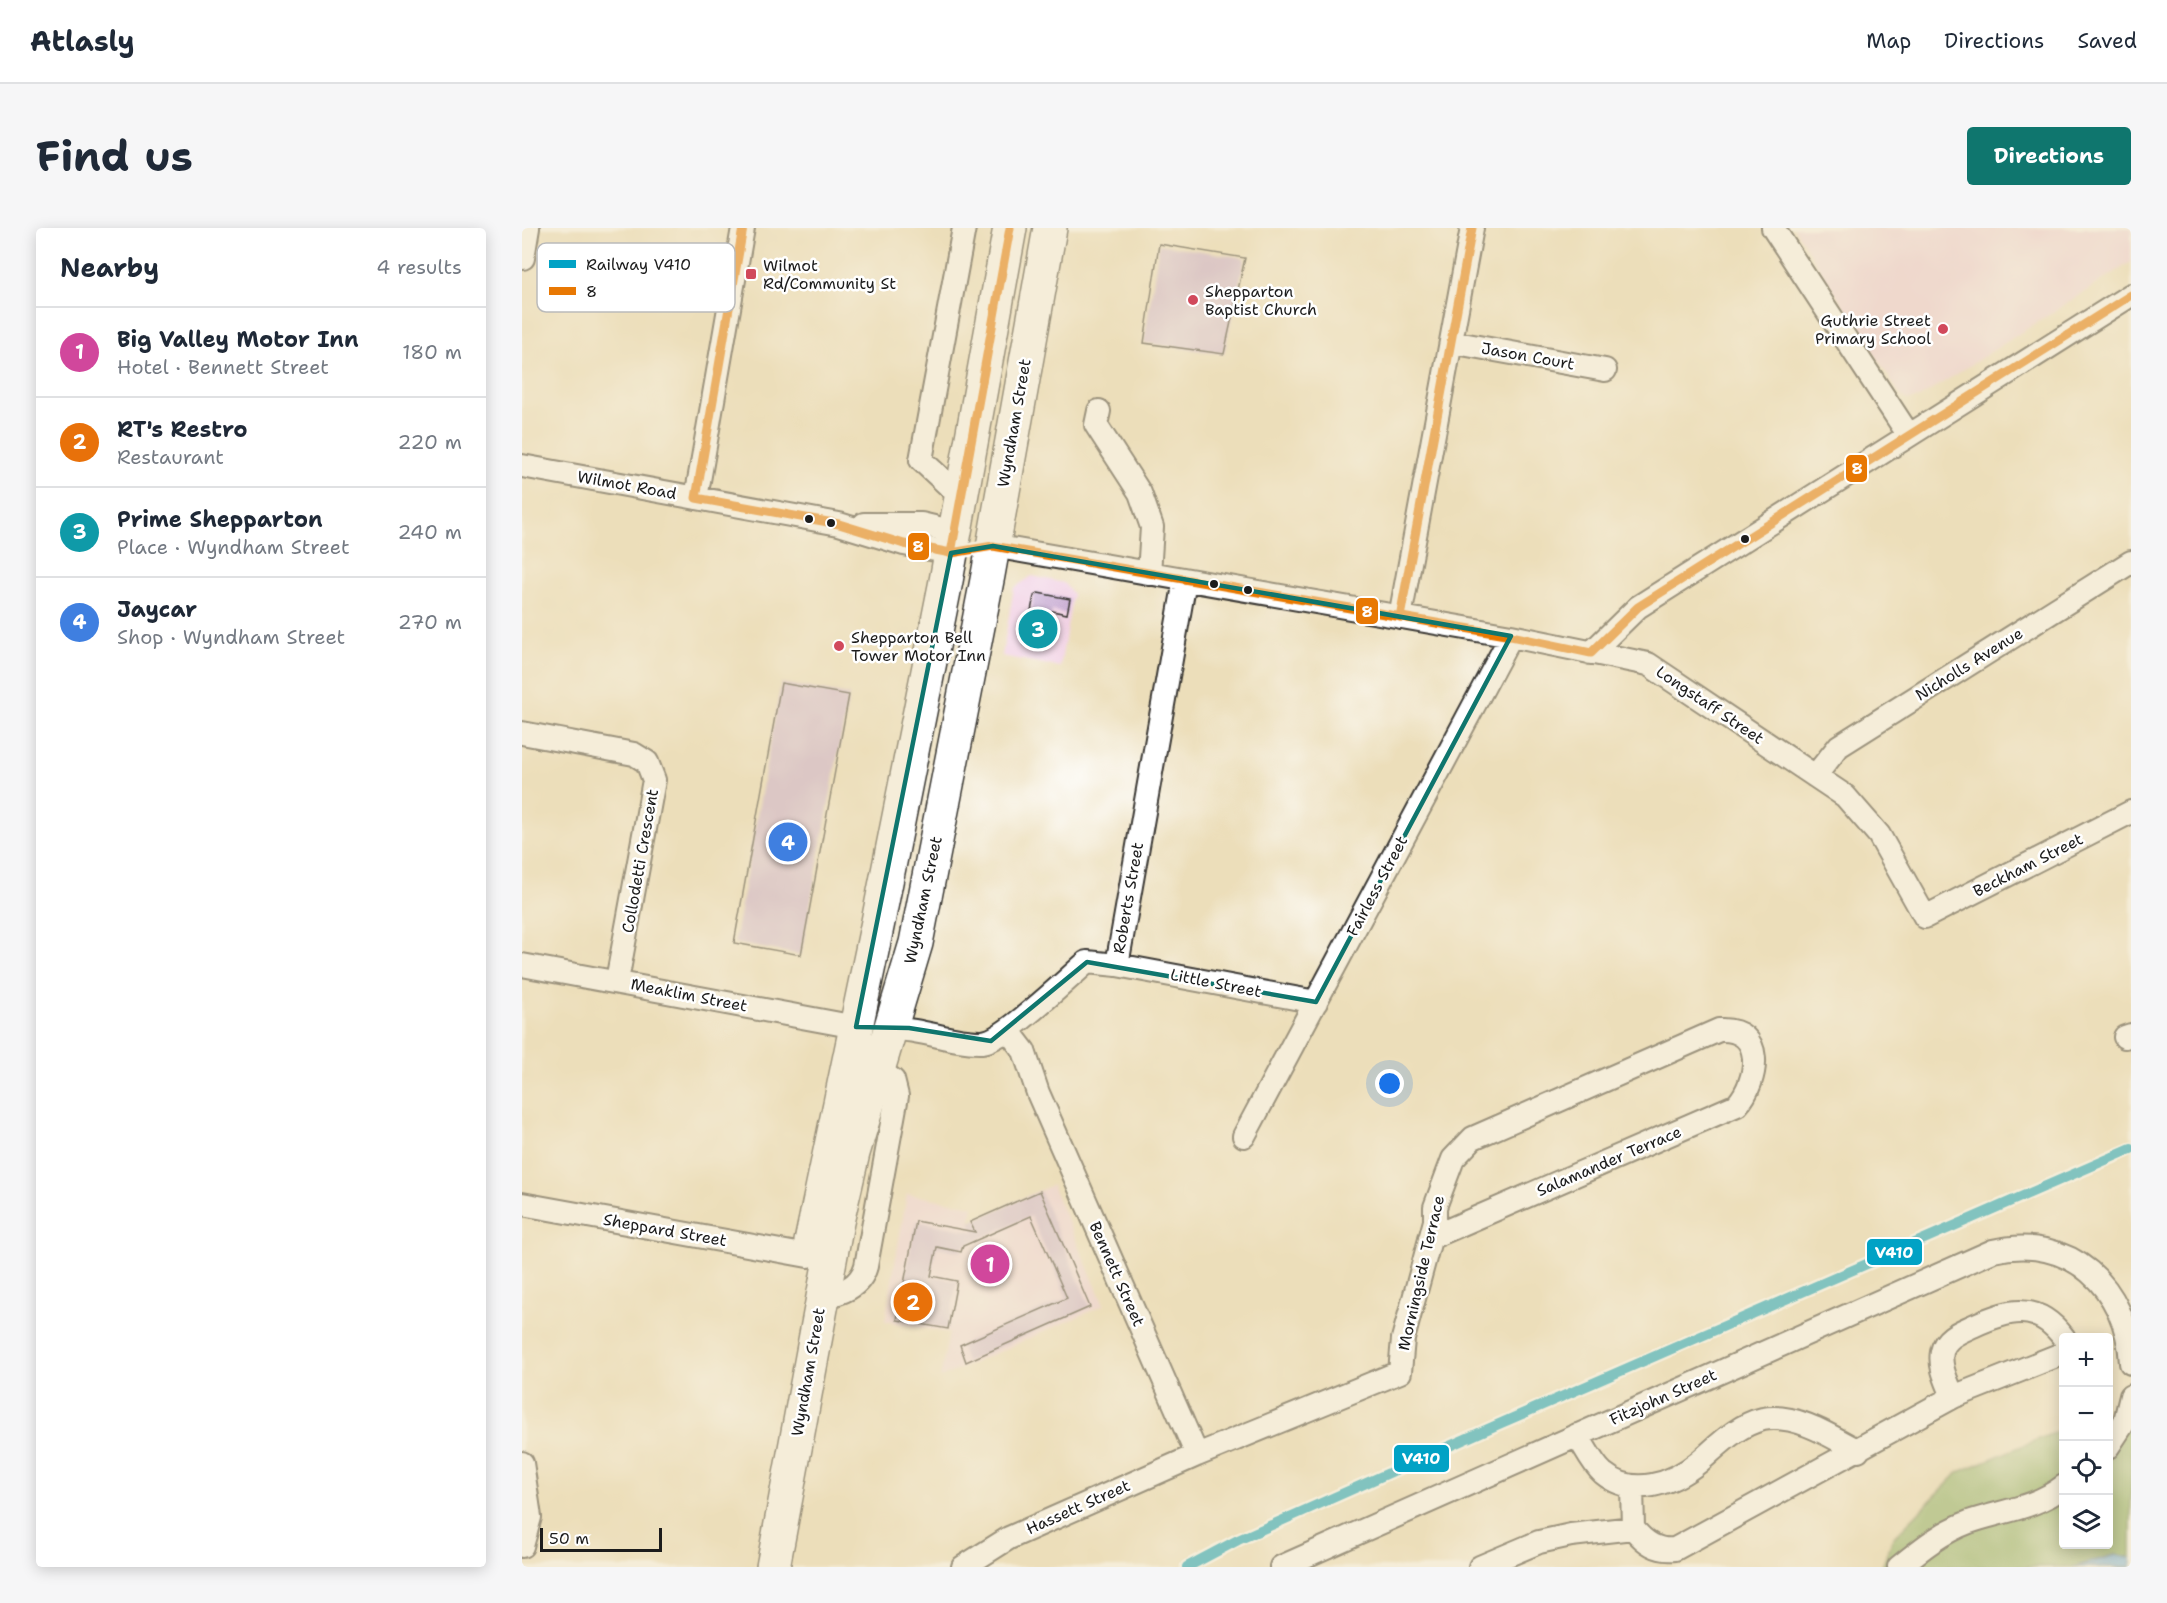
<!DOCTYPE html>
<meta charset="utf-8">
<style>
body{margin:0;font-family:"Shantell Sans",sans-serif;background:#f6f6f7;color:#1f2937}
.controls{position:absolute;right:18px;bottom:18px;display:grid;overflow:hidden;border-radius:6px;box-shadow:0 3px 15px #0003}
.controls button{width:54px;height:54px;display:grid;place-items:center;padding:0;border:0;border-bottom:2px solid #e0e1e3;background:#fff;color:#1f2937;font:30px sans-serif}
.scale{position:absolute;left:18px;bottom:15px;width:122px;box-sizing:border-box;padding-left:6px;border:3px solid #1c1c1c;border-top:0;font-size:16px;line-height:21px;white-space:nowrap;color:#1c1c1c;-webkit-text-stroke:4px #fff;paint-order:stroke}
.you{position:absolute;left:868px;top:856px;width:21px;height:21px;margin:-15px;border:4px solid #fff;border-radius:50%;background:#1a73e8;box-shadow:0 0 0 9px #1a73e833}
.badge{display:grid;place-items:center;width:39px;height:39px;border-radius:50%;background:#0f766e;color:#fff;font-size:20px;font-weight:700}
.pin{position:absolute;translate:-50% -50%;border:3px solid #fff;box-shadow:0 2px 6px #0006}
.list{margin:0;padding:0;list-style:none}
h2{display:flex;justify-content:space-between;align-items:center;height:78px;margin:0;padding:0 24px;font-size:26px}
h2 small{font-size:20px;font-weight:400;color:#747a83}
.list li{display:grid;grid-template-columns:39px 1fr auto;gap:18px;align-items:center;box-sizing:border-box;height:90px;padding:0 24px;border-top:2px solid #e0e1e3}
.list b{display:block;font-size:22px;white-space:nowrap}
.list p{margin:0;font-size:20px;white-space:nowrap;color:#747a83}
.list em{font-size:20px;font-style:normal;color:#747a83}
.icon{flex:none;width:33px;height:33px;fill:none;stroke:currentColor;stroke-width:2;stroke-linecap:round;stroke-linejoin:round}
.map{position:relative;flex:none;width:1609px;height:1339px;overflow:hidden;border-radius:6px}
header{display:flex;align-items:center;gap:36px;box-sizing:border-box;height:84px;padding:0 30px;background:#fff;border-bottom:2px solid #e0e1e3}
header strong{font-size:28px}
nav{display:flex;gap:33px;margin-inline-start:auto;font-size:21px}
.intro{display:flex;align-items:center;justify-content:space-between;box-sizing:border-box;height:144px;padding:0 36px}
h1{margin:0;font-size:42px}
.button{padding:15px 27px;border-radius:6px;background:#0f766e;color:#fff;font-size:21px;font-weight:700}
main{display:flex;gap:36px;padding:0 36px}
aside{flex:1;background:#fff;border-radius:6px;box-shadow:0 3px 15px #0003}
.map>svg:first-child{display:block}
.built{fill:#f1d0e3}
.forest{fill:#8ab066;stroke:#536641;stroke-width:1.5}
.water{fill:#72b2e6;stroke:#476781;stroke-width:1.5}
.building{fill:#c7aad2}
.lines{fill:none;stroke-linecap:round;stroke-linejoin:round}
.minor-casing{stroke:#3b3934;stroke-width:26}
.highway-casing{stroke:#3b3934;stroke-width:36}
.minor{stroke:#fff;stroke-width:22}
.highway{stroke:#fff;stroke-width:33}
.bus-1-casing{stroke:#fff;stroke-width:14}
.bus-1{stroke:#e87803;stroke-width:9}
.rail-1-casing{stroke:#fff;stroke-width:15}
.rail-1{stroke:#01a2c5;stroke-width:10}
.marked{fill:none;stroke:#0f766e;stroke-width:4.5;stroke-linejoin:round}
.poi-dot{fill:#d1495b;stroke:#fff;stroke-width:2}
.bus-dot{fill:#1c1c1c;stroke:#fff;stroke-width:2}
.labels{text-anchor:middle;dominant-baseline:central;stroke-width:5;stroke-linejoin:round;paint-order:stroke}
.poi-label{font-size:16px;fill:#1c1c1c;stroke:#fff;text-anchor:start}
.street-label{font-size:16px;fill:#1c1c1c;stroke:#fff}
.key{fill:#fff;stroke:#bbb;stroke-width:1.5}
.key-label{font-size:16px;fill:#1c1c1c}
.line-badge{stroke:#fff;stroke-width:2}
.badge-label{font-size:16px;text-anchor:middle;font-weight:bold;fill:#fff}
</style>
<header>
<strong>Atlasly</strong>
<nav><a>Map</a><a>Directions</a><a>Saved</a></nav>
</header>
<div class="intro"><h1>Find us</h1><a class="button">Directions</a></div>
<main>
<aside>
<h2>Nearby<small>4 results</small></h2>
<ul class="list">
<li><span class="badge" style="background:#d1479c">1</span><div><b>Big Valley Motor Inn</b><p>Hotel · Bennett Street</p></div><em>180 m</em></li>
<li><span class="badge" style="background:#e8710a">2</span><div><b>RT's Restro</b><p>Restaurant</p></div><em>220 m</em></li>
<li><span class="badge" style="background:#0f9aa8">3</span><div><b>Prime Shepparton</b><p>Place · Wyndham Street</p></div><em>240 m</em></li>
<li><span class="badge" style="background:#3f7fe0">4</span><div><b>Jaycar</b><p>Shop · Wyndham Street</p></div><em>270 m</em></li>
</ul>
</aside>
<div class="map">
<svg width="1609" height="1339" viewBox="0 0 1609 1339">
<rect width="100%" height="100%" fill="#fff"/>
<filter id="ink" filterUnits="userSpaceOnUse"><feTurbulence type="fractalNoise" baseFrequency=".0167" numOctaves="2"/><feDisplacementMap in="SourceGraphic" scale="12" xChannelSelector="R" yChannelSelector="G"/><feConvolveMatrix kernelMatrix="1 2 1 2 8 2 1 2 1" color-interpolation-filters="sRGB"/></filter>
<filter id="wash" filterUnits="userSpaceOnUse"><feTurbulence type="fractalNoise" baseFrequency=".008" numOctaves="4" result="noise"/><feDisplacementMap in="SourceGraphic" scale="24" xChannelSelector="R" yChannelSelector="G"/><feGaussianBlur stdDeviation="1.35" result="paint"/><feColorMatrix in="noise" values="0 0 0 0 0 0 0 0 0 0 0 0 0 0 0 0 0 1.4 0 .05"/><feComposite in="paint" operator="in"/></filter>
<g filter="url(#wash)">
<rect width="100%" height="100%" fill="#ecdeba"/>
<path class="built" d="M1272 0H1609V34L1397 170 1386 172 1379 168Z
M510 348 542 355 551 366 538 439 480 428 492 360Z
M530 957 582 1077 418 1150 427 1105 363 1093 385 966 451 978 448 994Z"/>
<path class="forest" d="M1609 1182V1330L1593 1327 1551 1339H1360L1371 1310 1437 1244 1541 1201 1542 1316H1586L1587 1190Z"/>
<path class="water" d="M1593 1327 1609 1330V1339H1551Z"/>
<g id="blocks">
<path class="building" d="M637 16 723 30 702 126 622 115Z
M516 365 548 371 545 386 530 383 523 421 502 417 512 368Z
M259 455 327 467 279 727 212 715Z
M518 963 568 1079 444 1134 438 1117 545 1070 509 988 441 1018 439 1024 415 1019 409 1048 435 1053 426 1101 375 1092 394 993 453 1004 448 994Z"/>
</g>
</g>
<g filter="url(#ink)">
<use href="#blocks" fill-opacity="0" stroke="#3b3934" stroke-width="1.5"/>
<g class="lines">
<g class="minor-casing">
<path id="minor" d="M1251 0 1386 206
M1 30 6 0
M929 114 1083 142
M577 183 574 197 618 265 630 299 627 346
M0 238 317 296 382 316 429 325
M438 268 399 232 442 0
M174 270 221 0
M342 296H399L433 304
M471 318 989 408 1126 436 1323 568 1357 607 1403 689 1609 584
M878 389 950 0
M1069 425 1116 379 1609 67
M0 505 112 526 125 534 132 552 95 753
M1293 548 1317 518 1609 334
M0 737 334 799
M595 737 794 774
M369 801C400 800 429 815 460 814 482 813 545 751 565 734L595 737 663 352
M486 802 502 823 516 865 675 1227
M1603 809 1609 807
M722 908 989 408
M0 976 286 1028
M299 1070C319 1065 338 1060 344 1038L375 868 371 852 356 841
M1431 1169C1426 1155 1417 1139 1420 1124 1423 1109 1438 1104 1451 1098 1486 1082 1515 1073 1542 1110
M1055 1207C1063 1219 1070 1235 1081 1245 1111 1270 1150 1256 1177 1234 1197 1217 1215 1197 1241 1191 1273 1185 1309 1208 1336 1223
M1586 1219 1603 1193 1609 1168
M0 1235 8 1289 0 1318
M1110 1259 1111 1300
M441 1339 487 1310 675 1227 878 1144 881 1111 913 993V979L931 931 951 910 1197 802C1244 799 1237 853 1215 877L908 1010
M759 1339 1471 1023C1548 1005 1605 1059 1609 1135
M958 1339 1017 1314 1049 1307 1111 1300C1123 1315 1135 1323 1153 1321L1431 1169 1542 1125
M1377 1339C1399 1321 1420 1304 1447 1294 1479 1283 1514 1280 1542 1258"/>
</g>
<g class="highway-casing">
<path id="highway" d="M289 1014 356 694 424 353 488 0
M251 1339 315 994 331 925 394 715 466 347 528 0"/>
</g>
<use href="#minor" class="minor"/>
<use href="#highway" class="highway"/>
<g class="bus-1-casing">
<path id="bus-1" d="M174 270 317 296 382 316 429 325 471 318 989 408 1069 425
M174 270 221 0
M429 325 488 0
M878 389 950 0
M1069 425 1116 379 1609 67"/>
</g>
<use href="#bus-1" class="bus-1"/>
<g class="rail-1-casing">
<path id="rail-1" d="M665 1339 716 1312 977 1196 1609 921"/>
</g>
<use href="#rail-1" class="rail-1"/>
</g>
</g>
<path d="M0 0H1609V1339H0ZM471 318 989 408 794 774 565 734 469 813 387 800 334 799 429 325Z" fill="#ecdeba" fill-opacity=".55" fill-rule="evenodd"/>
<path class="marked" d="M471 318 989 408 794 774 565 734 469 813 387 800 334 799 429 325Z"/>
<g class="poi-dot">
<rect x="223" y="40" width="12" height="12" rx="3"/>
<circle cx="671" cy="72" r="6"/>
<circle cx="1421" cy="101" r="6"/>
<circle cx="317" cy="418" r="6"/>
</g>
<g class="bus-dot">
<circle cx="287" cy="291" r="5"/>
<circle cx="309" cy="295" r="5"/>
<circle cx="1223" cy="311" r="5"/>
<circle cx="692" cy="356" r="5"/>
<circle cx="726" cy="362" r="5"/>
</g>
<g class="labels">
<g class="poi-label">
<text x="241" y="37">Wilmot<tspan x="241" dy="18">Rd/Community St</tspan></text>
<text x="683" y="63">Shepparton<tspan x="683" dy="18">Baptist Church</tspan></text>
<text x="1409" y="92" text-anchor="end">Guthrie Street<tspan x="1409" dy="18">Primary School</tspan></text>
<text x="329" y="409">Shepparton Bell<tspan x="329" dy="18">Tower Motor Inn</tspan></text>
</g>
<g class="street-label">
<text transform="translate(1006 128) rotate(10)">Jason Court</text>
<text transform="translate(492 195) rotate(-80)">Wyndham Street</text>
<text transform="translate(105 257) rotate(10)">Wilmot Road</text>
<text transform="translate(1447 436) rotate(-32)">Nicholls Avenue</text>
<text transform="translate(1188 477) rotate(34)">Longstaff Street</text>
<text transform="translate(118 633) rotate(-80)">Collodetti Crescent</text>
<text transform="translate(1506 637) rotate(-27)">Beckham Street</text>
<text transform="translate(855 658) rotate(-62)">Fairless Street</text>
<text transform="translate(606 670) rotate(-80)">Roberts Street</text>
<text transform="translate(401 672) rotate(-78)">Wyndham Street</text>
<text transform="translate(694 755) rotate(11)">Little Street</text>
<text transform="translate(167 767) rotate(11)">Meaklim Street</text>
<text transform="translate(1087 933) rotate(-23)">Salamander Terrace</text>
<text transform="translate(143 1002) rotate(10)">Sheppard Street</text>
<text transform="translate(899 1045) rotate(-77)">Morningside Terrace</text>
<text transform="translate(595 1046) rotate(66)">Bennett Street</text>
<text transform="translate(286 1144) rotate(-80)">Wyndham Street</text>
<text transform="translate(1141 1169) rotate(-24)">Fitzjohn Street</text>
<text transform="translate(556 1279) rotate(-24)">Hassett Street</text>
</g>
</g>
<rect x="15" y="15" width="198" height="69" rx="9" class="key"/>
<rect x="27" y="32" width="27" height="8" fill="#01a2c5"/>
<rect x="27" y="59" width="27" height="8" fill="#e87803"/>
<g class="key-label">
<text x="64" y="42">Railway V410</text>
<text x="64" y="69">8</text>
</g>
<g class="line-badge">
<rect x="1323" y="226" width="23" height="29" rx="6" fill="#e87803"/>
<rect x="385" y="304" width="23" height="29" rx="6" fill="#e87803"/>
<rect x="833" y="369" width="24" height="28" rx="6" fill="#e87803"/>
<rect x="1344" y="1010" width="57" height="28" rx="6" fill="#01a2c5"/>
<rect x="871" y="1216" width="57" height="29" rx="6" fill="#01a2c5"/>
</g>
<g class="badge-label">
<text x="1335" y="246">8</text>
<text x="396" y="324">8</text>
<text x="845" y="389">8</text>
<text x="1372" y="1030">V410</text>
<text x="899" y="1236">V410</text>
</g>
</svg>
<div class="controls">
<button>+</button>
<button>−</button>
<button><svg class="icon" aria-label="locate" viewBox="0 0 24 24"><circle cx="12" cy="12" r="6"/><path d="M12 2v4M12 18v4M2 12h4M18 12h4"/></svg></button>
<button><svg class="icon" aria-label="layers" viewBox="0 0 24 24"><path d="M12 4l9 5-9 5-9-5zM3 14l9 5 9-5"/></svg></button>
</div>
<div class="scale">50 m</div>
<div class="you"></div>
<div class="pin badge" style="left:468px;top:1036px;background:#d1479c">1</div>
<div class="pin badge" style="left:391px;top:1074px;background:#e8710a">2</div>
<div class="pin badge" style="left:516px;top:401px;background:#0f9aa8">3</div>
<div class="pin badge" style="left:266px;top:614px;background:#3f7fe0">4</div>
</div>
</main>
